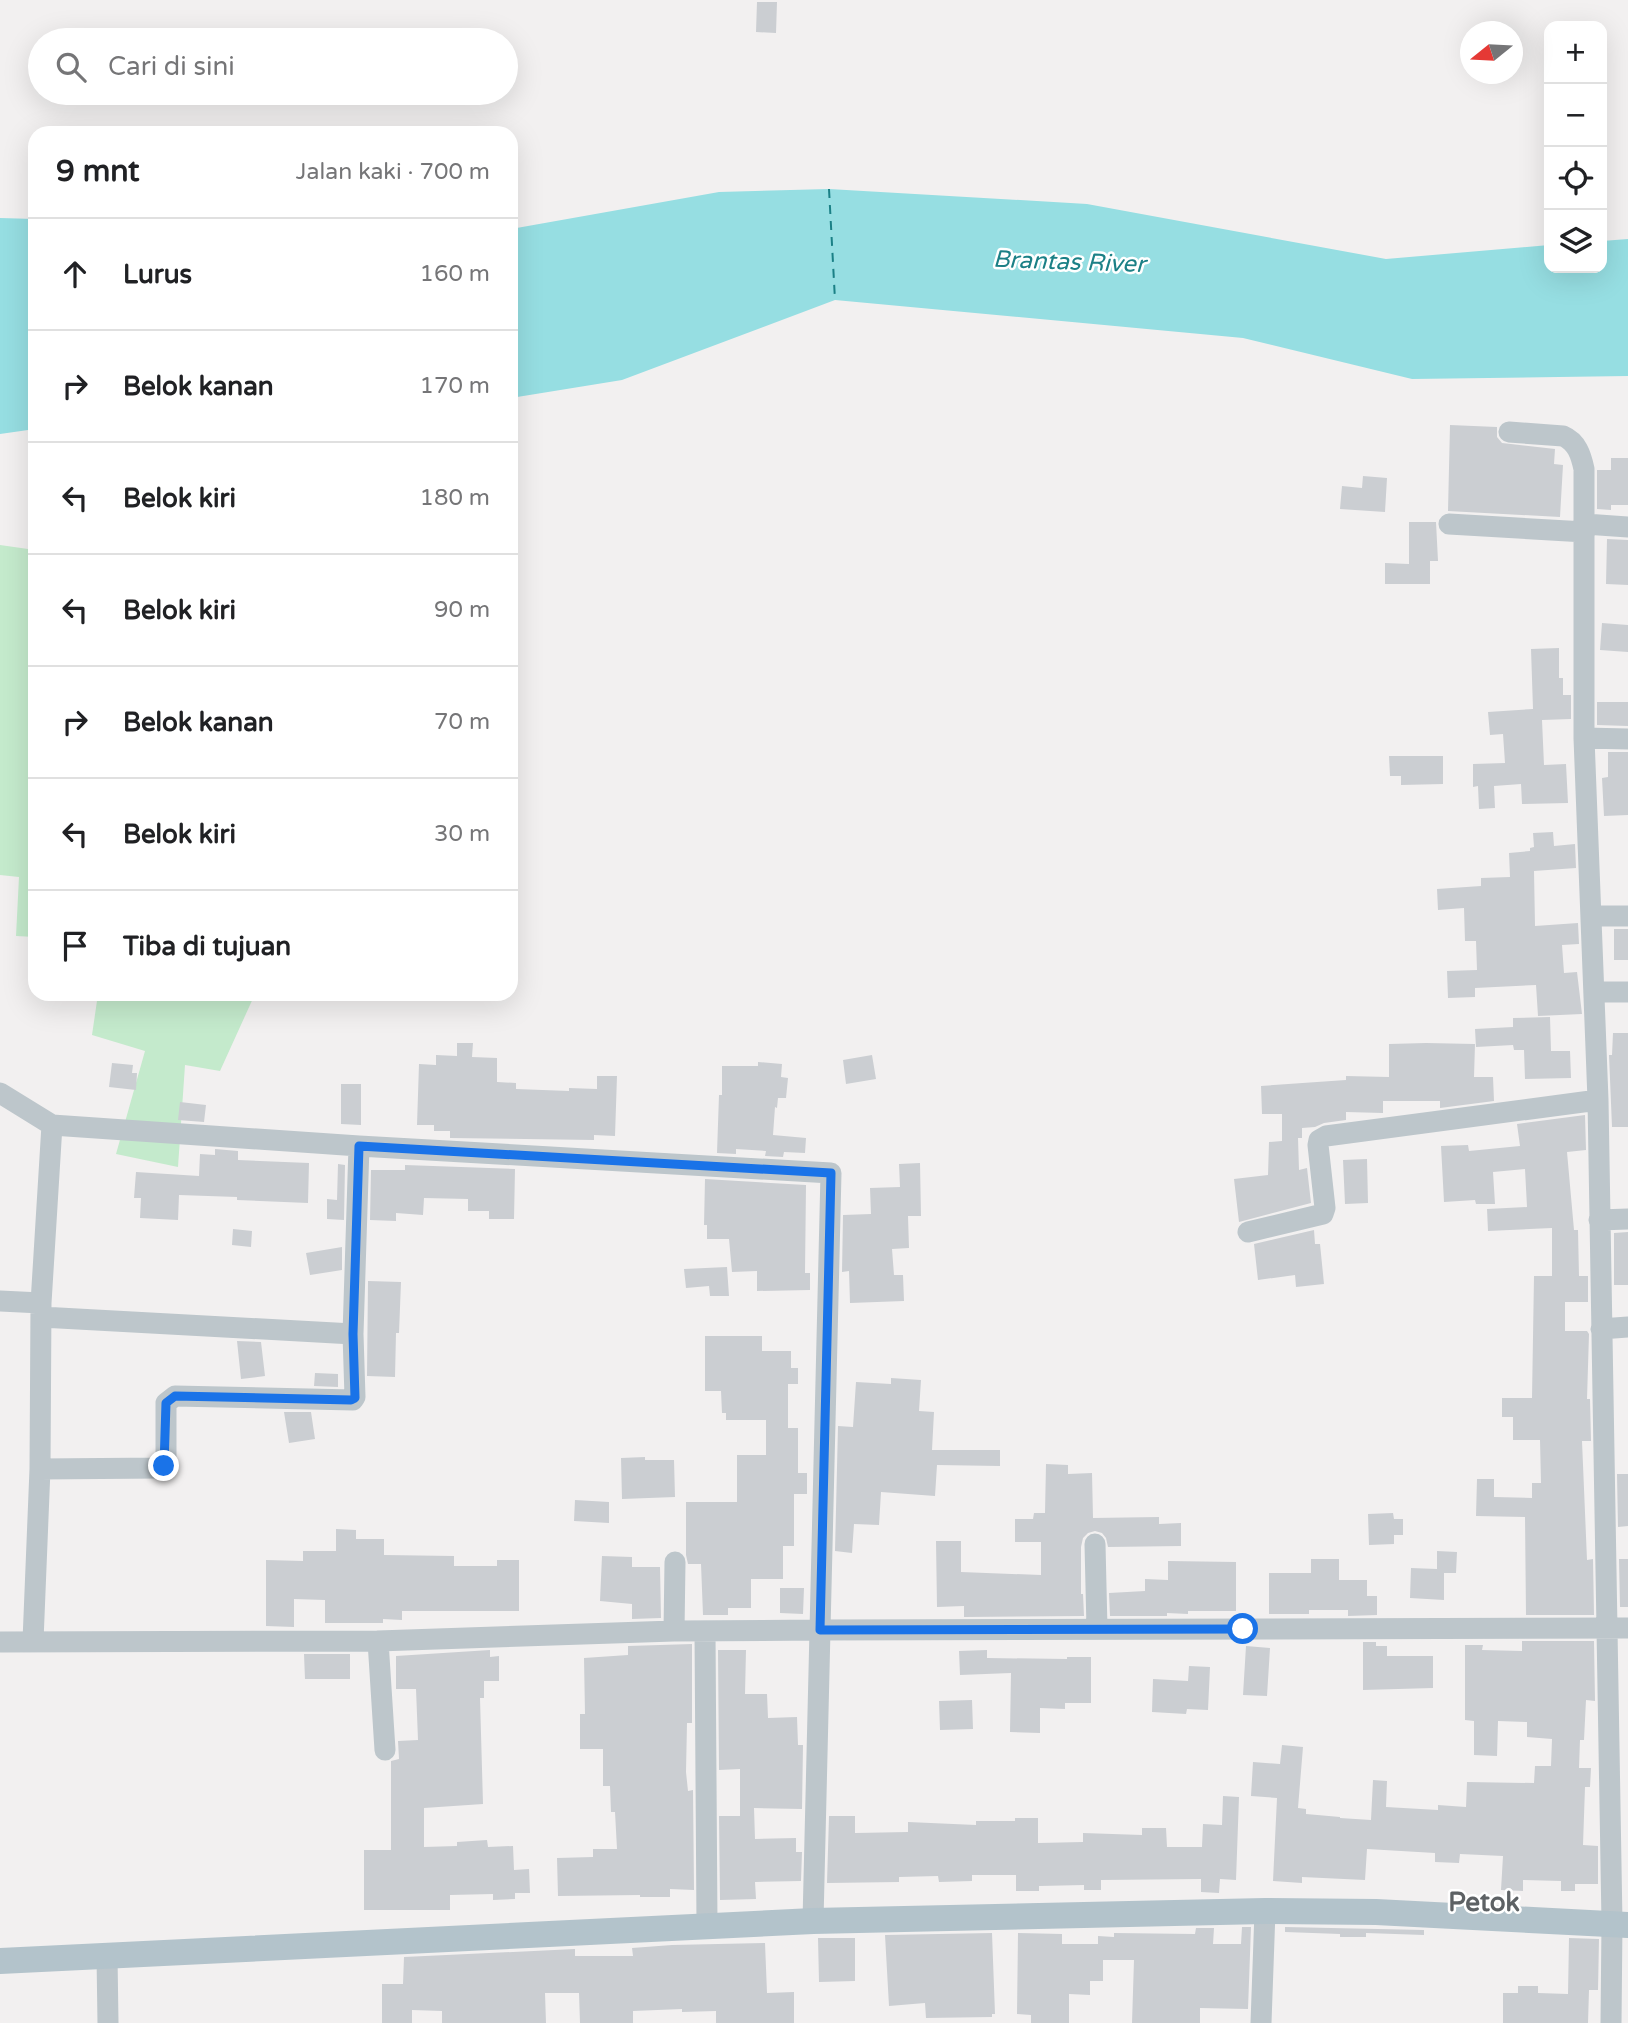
<!DOCTYPE html>
<html lang="id">
<meta charset="utf-8">
<style>
body{margin:0;font-family:"Varela Round",sans-serif;background:#f6f6f6;color:#202124}
.controls{position:absolute;right:21px;top:21px;display:grid;overflow:hidden;border-radius:14px;box-shadow:0 7px 28px #0002}
.controls button{width:63px;height:63px;display:grid;place-items:center;padding:0;border:0;border-bottom:2px solid #e0e0e0;background:#fff;color:#202124;font:35px sans-serif}
.compass{position:absolute;left:1460px;top:21px;width:63px;height:63px;border-radius:50%;background:#fff;box-shadow:0 7px 28px #0002;rotate:252deg}
.stop{position:absolute;width:21px;height:21px;margin:-16px;border:5px solid #1a73e8;border-radius:50%;background:#fff}
.stop.end{background:#1a73e8;border-color:#fff;box-shadow:0 2px 7px #0008}
.list{margin:0;padding:0;list-style:none}
h2{display:flex;justify-content:space-between;align-items:center;height:91px;margin:0;padding:0 28px;font-size:30px}
h2 small{font-size:23px;font-weight:400;color:#757577}
.list li{display:grid;grid-template-columns:46px 1fr auto;gap:21px;align-items:center;box-sizing:border-box;height:112px;padding:0 28px;border-top:2px solid #e0e0e0}
.list b{display:block;font-size:26px;white-space:nowrap}
.list em{font-size:23px;font-style:normal;color:#757577}
.icon{flex:none;width:38px;height:38px;fill:none;stroke:currentColor;stroke-width:2;stroke-linecap:round;stroke-linejoin:round}
.map{position:relative;flex:none;width:1628px;height:2023px;overflow:hidden}
.search{position:absolute;background:#fff;box-shadow:0 7px 28px #0002;left:28px;top:28px;width:490px;height:77px;display:flex;align-items:center;gap:18px;box-sizing:border-box;padding:0 24px;border-radius:38px;color:#757577;font-size:26px}
.panel{position:absolute;background:#fff;box-shadow:0 7px 28px #0002;left:28px;top:126px;width:490px;height:875px;border-radius:21px}
.map>svg:first-child{display:block}
.green{fill:#c4eacc}
.water{fill:#96dee2}
.lines{fill:none;stroke-linecap:round;stroke-linejoin:round}
.ferry{stroke:#1b8086;stroke-width:2;stroke-dasharray:9 7;stroke-linecap:butt}
.building{fill:#cbced2}
.minor{stroke:#bdc6cb;stroke-width:21}
.major{stroke:#b3c3cb;stroke-width:26}
.route{stroke:#1a73e8;stroke-width:9}
.labels{text-anchor:middle;dominant-baseline:central;stroke-width:5;stroke-linejoin:round;paint-order:stroke}
.water-label{font-size:24px;font-style:italic;fill:#1b8086;stroke:#fff}
.quarter-label{font-size:26px;font-weight:bold;fill:#5d6164;stroke:#fff}
</style>
<div class="map">
<svg width="1628" height="2023" viewBox="0 0 1628 2023">
<rect width="100%" height="100%" fill="#f2f0f0"/>
<path class="green" d="M0 545 35 550V937L16 936 19 877 0 875Z
M98 994H255L220 1071 185 1065 178 1167 116 1154 145 1051 92 1035Z"/>
<path class="water" d="M829 189 1087 204 1386 259 1549 245V268H1602V241L1628 239V376L1412 379 1243 338 835 300 622 380 511 398V229L719 192Z
M0 218 35 219V429L0 434Z"/>
<g class="lines">
<path class="ferry" d="M829 189 835 300"/>
</g>
<path class="building" d="M757 2H777L776 33 756 32Z
M1450 425 1497 427V437L1502 443 1555 449 1554 464 1563 465 1560 517 1448 511Z
M1611 458H1628V505H1611V510L1597 509V470H1611Z
M1363 476 1387 478 1385 512 1340 509 1342 486 1362 488Z
M1409 522H1436L1438 561H1430V584H1385V563L1409 564Z
M1607 539 1628 540V585L1606 584Z
M1602 623 1628 625V652L1600 650Z
M1559 648V678H1563V695H1571V719L1542 720 1544 765 1566 764 1568 803 1522 804 1521 784 1494 786 1495 808 1479 809 1478 786 1473 787V764L1505 763 1503 734 1490 735 1488 712 1533 709 1531 649Z
M1597 702H1628V726L1597 725Z
M1608 752H1628V815L1604 816 1602 778 1608 777Z
M1389 756H1443V784L1401 785V776H1390Z
M1553 832 1554 846 1575 844 1576 868 1534 871 1535 926 1578 923 1579 944 1562 945 1564 973 1577 972 1582 1014 1538 1016 1536 985 1475 988V997L1448 998 1447 971 1477 970 1476 941H1465L1464 908 1438 910 1437 889 1481 886V878L1510 877 1509 853 1530 851V848L1534 847 1533 833Z
M1614 929H1628V960H1614Z
M1550 1017 1551 1051H1570L1571 1078 1525 1079 1524 1050H1514L1513 1045 1476 1047 1475 1029 1513 1027V1018Z
M1613 1033H1628V1127H1612L1609 1055H1612Z
M457 1043H473L472 1057 497 1058V1082L516 1083V1089L569 1091V1088L597 1089V1076H617L615 1136 594 1135V1140L450 1138V1131H434V1125H417L419 1064 436 1065V1055L457 1056Z
M1426 1043 1475 1044 1474 1077H1493L1494 1101 1440 1108V1101H1383V1113L1346 1112V1120L1324 1123 1315 1127 1302 1128V1138H1298L1299 1170 1307 1168 1311 1203 1239 1222 1234 1179 1268 1175 1269 1142 1282 1141V1114H1262L1261 1086 1346 1080V1076L1389 1077V1044Z
M872 1055 876 1079 846 1084 843 1060Z
M758 1062 782 1064 781 1077 788 1078 786 1098H778L777 1108 775 1107 773 1135 806 1138 805 1153 784 1152 783 1157 765 1156 766 1151 736 1149V1154L717 1153 719 1095H722V1066H758Z
M112 1063 133 1065 132 1073H137L136 1090 109 1087Z
M341 1084H361V1125L341 1124Z
M180 1102 206 1105 204 1122 178 1120Z
M1585 1115 1586 1150 1567 1152 1574 1230H1578L1579 1276H1588V1302H1565V1331H1587L1589 1334 1587 1399H1590L1591 1441H1582L1587 1560 1593 1559 1594 1615H1526L1525 1517 1476 1516 1477 1479H1494V1497L1532 1498V1483H1541L1540 1440H1513V1417H1502V1398H1532L1534 1276H1552V1228L1488 1231 1487 1209 1527 1207 1525 1169 1493 1172 1495 1204H1476L1475 1200 1444 1202 1441 1146 1468 1145 1469 1151 1520 1146 1517 1124Z
M215 1149 238 1151V1160L309 1163 308 1203 237 1200V1197L179 1195 178 1220 140 1218 141 1198H134L136 1172 199 1176 200 1154 215 1155Z
M1367 1159 1368 1203 1345 1204 1343 1160Z
M920 1163 921 1216H908L909 1248 892 1249 894 1275H903L904 1301 850 1303 849 1271 842 1272 843 1215 871 1214 870 1188 900 1187 899 1164Z
M338 1164 345 1165 344 1220 327 1219V1199L337 1200Z
M405 1165 515 1169 514 1219H489V1211H468V1199L424 1198 423 1215 396 1213V1221L370 1220 371 1170H405Z
M705 1179 806 1185 805 1273H810V1290L757 1291V1271L732 1272 729 1239H707V1225H704Z
M233 1229 252 1231 251 1247 232 1245Z
M1314 1230 1315 1244H1320L1324 1284 1296 1287 1295 1275 1258 1280 1254 1244Z
M1628 1232V1285H1614V1233Z
M342 1247V1270L310 1275 306 1253Z
M727 1267 729 1296H710L709 1286 686 1288 684 1269Z
M368 1281 401 1282 399 1333H396L395 1377 367 1376Z
M705 1336H762V1351H791V1368H798V1384H788V1428H798V1473H807V1494H794V1546H783V1579H751V1608H728V1615H703L701 1564H688L686 1555V1502H737V1455H766V1420H726V1413H722L721 1391H705Z
M237 1341 261 1342 265 1376 241 1379Z
M315 1373 338 1374V1387L314 1386Z
M891 1378 921 1380 919 1411 934 1412 932 1450H1000V1466L937 1465 935 1496 881 1492 879 1525 854 1524 852 1553 835 1551 838 1426 853 1427 856 1382 891 1384Z
M284 1412H311L315 1439 289 1443Z
M645 1457V1460H674L675 1497 622 1499 621 1458Z
M1046 1464 1068 1465V1474L1092 1473 1093 1518 1159 1517V1524L1181 1523V1546L1108 1547 1106 1538 1102 1533 1095 1531 1088 1533 1083 1538 1081 1547V1594H1083L1084 1616 964 1617V1606L937 1607 936 1541H961V1572L1041 1575V1542H1015V1519H1033L1034 1513H1045Z
M1617 1474H1628V1526L1618 1527Z
M575 1500 609 1502V1523L574 1521Z
M1393 1513 1394 1519H1403V1535H1394V1544L1369 1545 1368 1514Z
M336 1529 356 1530V1539H384V1555L454 1556V1566H497V1560H519V1611H402V1620L383 1619V1623H325V1600L294 1599V1627L266 1626V1560L303 1561V1551H336Z
M1437 1551 1457 1552 1456 1573H1444V1600L1410 1598 1411 1568 1437 1569Z
M602 1556 632 1557V1567H660L661 1618 632 1619V1604L600 1601Z
M1311 1559H1339V1580H1367V1596H1377V1615L1348 1616V1610H1309V1614H1269V1573H1311Z
M1619 1559H1628V1607H1620Z
M1168 1561 1236 1562V1611H1188V1614L1167 1613V1616H1110L1109 1593 1145 1591V1579L1168 1580Z
M780 1588H804L803 1614 780 1613Z
M1522 1641H1594L1595 1701 1586 1700 1584 1740H1580L1579 1768H1591L1590 1787H1585L1583 1845 1598 1846V1884H1575V1891H1561V1881L1523 1880V1891L1501 1890 1503 1856 1460 1854 1459 1863 1435 1862V1853L1367 1849 1365 1880 1302 1877V1883L1273 1881 1277 1798 1251 1796 1253 1762 1280 1764 1282 1745 1303 1747 1298 1808 1306 1809V1814L1340 1817V1818L1371 1820 1373 1780 1387 1781 1386 1807 1438 1810V1805L1466 1807 1467 1782 1534 1783 1535 1766H1551L1552 1739 1527 1737V1722L1498 1721 1497 1756 1474 1755V1721L1465 1720V1645H1483L1482 1650 1522 1651Z
M1363 1642H1376V1646H1387V1656H1433V1688L1363 1690Z
M692 1644V1723H687L686 1772 688 1791 693 1790 694 1890 670 1889V1897H640V1895L558 1896 557 1858 593 1857V1849H617L615 1812H611L610 1786H603V1749H580V1714H585L584 1658 628 1655V1646Z
M1246 1646 1270 1648 1267 1696 1243 1695Z
M490 1650V1657L499 1656V1681H484V1698H480L483 1804 424 1808V1847L457 1846V1842L487 1840 488 1847 513 1846 514 1870 529 1869 530 1893H515V1899L493 1900V1894L450 1895V1910H364V1850H391V1761L399 1759 398 1741 418 1740 416 1689H396V1656Z
M718 1650H746L745 1694H767L768 1718 797 1717 798 1745H803L802 1809 754 1808 755 1839 796 1838V1852H802L801 1881 755 1882 756 1899 720 1900 719 1816H740V1769L719 1770Z
M987 1650V1658L1067 1659V1657H1091V1703H1065V1709L1040 1708V1733L1010 1732 1011 1673 960 1675 959 1651Z
M304 1654H350V1679H305Z
M1189 1666 1210 1667 1208 1710 1187 1709 1186 1714 1152 1712 1153 1679 1188 1681Z
M972 1700 973 1729 940 1730 939 1701Z
M1223 1796 1239 1797 1236 1880 1220 1879 1219 1893 1201 1892V1879L1101 1880V1890H1084V1885L1039 1886V1891H1016V1875H972V1881L939 1882 938 1876 899 1877V1882L827 1883 829 1816H855V1833L908 1832V1822L976 1825V1821H1015V1818H1038V1843L1083 1842V1833L1142 1835V1828H1166L1167 1847H1202L1203 1824 1222 1825Z
M1242 1927H1251L1248 2009 1200 2008V2023H1132L1134 1960H1103V1981H1090V1995L1069 1994V2023H1031V2015L1017 2014 1018 1933 1062 1934V1944H1098V1936L1114 1937V1933L1195 1934 1196 1928H1214L1213 1944H1241Z
M1285 1927 1424 1930V1935L1366 1933V1937H1340V1934L1285 1932Z
M992 1933 995 2014H992V2017L926 2018 925 2003 889 2006 885 1935Z
M818 1938H855V1981L819 1982Z
M1569 1938 1599 1939 1598 1990H1589L1588 2023H1503V1993H1518V1986H1538V1993L1568 1994Z
M765 1943 767 1993 794 1992V2023H716V2011L682 2012V2009L633 2011V2023H580L579 1993H545L546 2023H442V2011L412 2010V2023H382V1984H403L404 1957 575 1949V1956H633L632 1948 672 1945Z"/>
<g class="lines">
<path class="minor" d="M1509 432 1563 436C1577 442 1581 455 1584 469V738L1598 1100 1612 1923 1611 2023
M1449 524 1585 532
M1585 524 1628 527
M1584 738 1628 739
M1592 916H1628
M1594 992H1628
M0 1093 52 1125 359 1146 831 1173 813 1921
M1599 1220 1628 1219
M1248 1232 1323 1214 1325 1208 1318 1145 1319 1140 1326 1136 1598 1100
M0 1301 41 1303
M41 1317 353 1334 359 1146
M1601 1329 1628 1327
M40 1469 162 1468 166 1462V1403L175 1396 353 1400 355 1397 353 1334
M1095 1544 1097 1629
M674 1631 675 1562
M705 1632 707 1925
M33 1641 40 1469 41 1303 52 1125
M378 1641 385 1750
M0 1642 378 1641 674 1631 820 1630 1628 1628
M107 1956 108 2023
M1261 2023 1265 1911"/>
<path class="major" d="M0 1961 813 1921 1265 1911 1376 1912 1628 1925"/>
</g>
<g class="lines">
<path class="route" d="M164 1466 166 1403 175 1396 351 1400 355 1398 353 1334 359 1146 831 1173 820 1630 1243 1629"/>
</g>
<g class="labels">
<g class="water-label">
<text transform="translate(1069 262) rotate(2)">Brantas River</text>
</g>
<g class="quarter-label">
<text x="1484" y="1902">Petok</text>
</g>
</g>
</svg>
<div class="controls">
<button>+</button>
<button>−</button>
<button><svg class="icon" aria-label="locate" viewBox="0 0 24 24"><circle cx="12" cy="12" r="6"/><path d="M12 2v4M12 18v4M2 12h4M18 12h4"/></svg></button>
<button><svg class="icon" aria-label="layers" viewBox="0 0 24 24"><path d="M12 4l9 5-9 5-9-5zM3 14l9 5 9-5"/></svg></button>
</div>
<svg class="compass" viewBox="-18 -18 36 36"><path d="M0-13l5 13h-10z" fill="#e53935"/><path d="M0 13l5-13h-10z" fill="#757577"/></svg>
<div class="stop" style="left:1243px;top:1629px"></div>
<div class="stop end" style="left:164px;top:1466px"></div>
<div class="search"><svg class="icon" aria-label="search" viewBox="0 0 24 24"><circle cx="10" cy="10" r="6"/><path d="M15 15l6 6"/></svg>Cari di sini</div>
<section class="panel">
<h2>9 mnt<small>Jalan kaki · 700 m</small></h2>
<ul class="list">
<li><svg class="icon" aria-label="ahead" viewBox="0 0 24 24"><path d="M12 20V5M6 11l6-6 6 6"/></svg><div><b>Lurus</b></div><em>160 m</em></li>
<li><svg class="icon" aria-label="right" viewBox="0 0 24 24"><path d="M7 20v-9h11M14 6l5 5-5 5"/></svg><div><b>Belok kanan</b></div><em>170 m</em></li>
<li><svg class="icon" aria-label="left" viewBox="0 0 24 24"><path d="M17 20v-9H6M10 6l-5 5 5 5"/></svg><div><b>Belok kiri</b></div><em>180 m</em></li>
<li><svg class="icon" aria-label="left" viewBox="0 0 24 24"><path d="M17 20v-9H6M10 6l-5 5 5 5"/></svg><div><b>Belok kiri</b></div><em>90 m</em></li>
<li><svg class="icon" aria-label="right" viewBox="0 0 24 24"><path d="M7 20v-9h11M14 6l5 5-5 5"/></svg><div><b>Belok kanan</b></div><em>70 m</em></li>
<li><svg class="icon" aria-label="left" viewBox="0 0 24 24"><path d="M17 20v-9H6M10 6l-5 5 5 5"/></svg><div><b>Belok kiri</b></div><em>30 m</em></li>
<li><svg class="icon" aria-label="arrive" viewBox="0 0 24 24"><path d="M6 21V4h12l-3 4 3 4H6"/></svg><div><b>Tiba di tujuan</b></div></li>
</ul>
</section>
</div>
